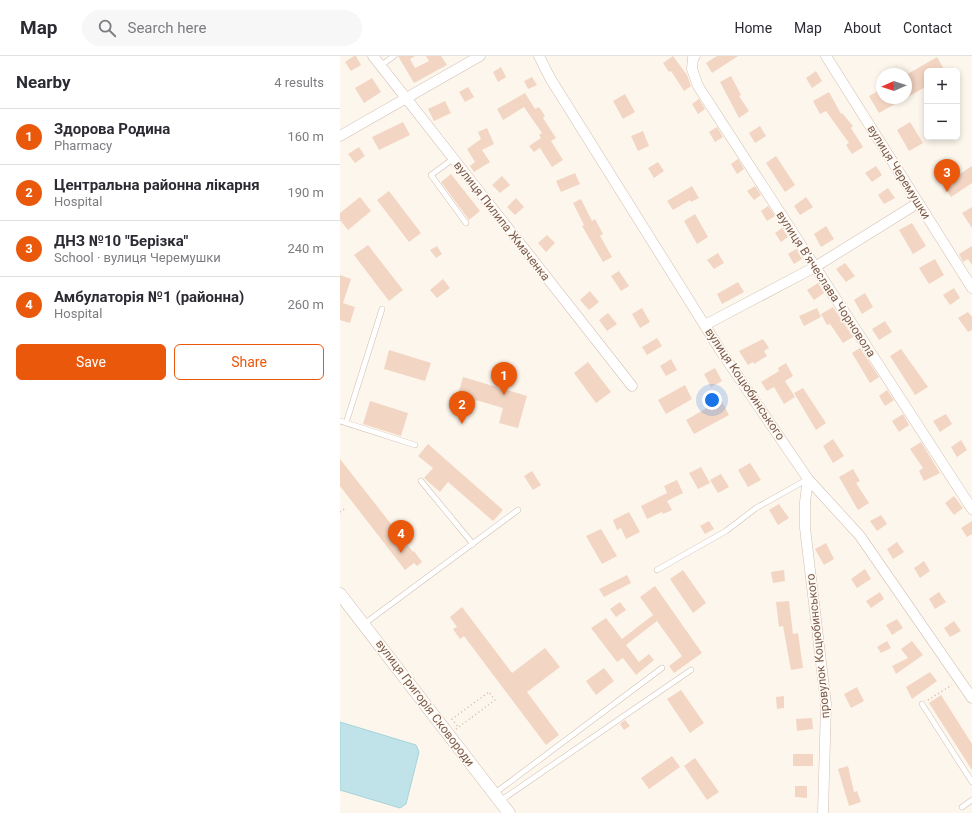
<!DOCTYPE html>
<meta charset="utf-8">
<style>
body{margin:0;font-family:Roboto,sans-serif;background:#f7f7f7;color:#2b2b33}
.controls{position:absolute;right:12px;top:12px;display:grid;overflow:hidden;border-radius:6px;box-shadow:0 2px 6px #0003}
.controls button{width:36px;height:36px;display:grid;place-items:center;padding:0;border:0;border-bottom:1px solid #e1e1e2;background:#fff;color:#2b2b33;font:20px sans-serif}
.compass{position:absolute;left:536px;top:12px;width:36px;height:36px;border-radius:50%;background:#fff;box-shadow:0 2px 6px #0003;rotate:267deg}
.you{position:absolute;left:372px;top:344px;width:14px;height:14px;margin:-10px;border:3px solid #fff;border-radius:50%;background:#1a73e8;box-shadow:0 0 0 6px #1a73e833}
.badge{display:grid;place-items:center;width:26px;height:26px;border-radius:50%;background:#ea580c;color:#fff;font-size:13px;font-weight:700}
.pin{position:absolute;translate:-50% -33px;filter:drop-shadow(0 1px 2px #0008)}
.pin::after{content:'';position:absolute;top:21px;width:14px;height:12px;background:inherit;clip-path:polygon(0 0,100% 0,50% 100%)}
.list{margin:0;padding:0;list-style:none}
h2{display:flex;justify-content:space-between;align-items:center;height:52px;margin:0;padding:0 16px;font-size:17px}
h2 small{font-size:13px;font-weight:400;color:#7c7c81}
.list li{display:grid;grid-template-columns:26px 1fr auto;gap:12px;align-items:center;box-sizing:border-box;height:56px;padding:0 16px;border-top:1px solid #e1e1e2}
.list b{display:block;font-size:15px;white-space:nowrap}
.list p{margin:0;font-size:13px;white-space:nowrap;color:#7c7c81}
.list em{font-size:13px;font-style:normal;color:#7c7c81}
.actions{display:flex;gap:8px;padding:12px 16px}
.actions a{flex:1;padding:9px 0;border:1px solid #ea580c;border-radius:6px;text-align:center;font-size:14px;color:#ea580c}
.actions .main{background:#ea580c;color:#fff}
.icon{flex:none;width:22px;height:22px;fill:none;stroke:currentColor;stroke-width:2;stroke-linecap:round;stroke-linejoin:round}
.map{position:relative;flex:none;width:632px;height:757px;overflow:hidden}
header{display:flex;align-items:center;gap:24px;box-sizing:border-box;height:56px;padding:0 20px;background:#fff;border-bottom:1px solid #e1e1e2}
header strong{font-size:19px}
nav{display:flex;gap:22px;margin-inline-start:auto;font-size:14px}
.search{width:280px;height:36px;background:#f7f7f7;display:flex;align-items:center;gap:10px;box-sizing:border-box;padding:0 14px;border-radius:22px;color:#7c7c81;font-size:15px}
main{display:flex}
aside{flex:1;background:#fff}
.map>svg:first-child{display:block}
.water{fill:#bfe3e8;stroke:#a5d3da}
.building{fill:#f3d5c3}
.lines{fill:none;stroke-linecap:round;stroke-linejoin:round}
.service-casing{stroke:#d1beb0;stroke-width:6}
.minor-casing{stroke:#d1beb0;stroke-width:11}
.tertiary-casing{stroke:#d1beb0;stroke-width:13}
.path{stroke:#d9b8a5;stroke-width:1.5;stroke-dasharray:1 3;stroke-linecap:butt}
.service{stroke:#fff;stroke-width:5}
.minor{stroke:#fff;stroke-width:10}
.tertiary{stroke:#fff;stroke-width:12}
.labels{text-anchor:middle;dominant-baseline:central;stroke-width:3;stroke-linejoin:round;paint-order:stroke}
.street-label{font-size:12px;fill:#7a5c4d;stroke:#fffaf3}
</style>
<header>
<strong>Map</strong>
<div class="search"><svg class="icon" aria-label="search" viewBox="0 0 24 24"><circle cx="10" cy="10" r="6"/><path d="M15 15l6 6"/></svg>Search here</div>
<nav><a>Home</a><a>Map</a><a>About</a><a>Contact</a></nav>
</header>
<main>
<aside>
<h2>Nearby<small>4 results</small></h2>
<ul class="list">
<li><span class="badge">1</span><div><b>Здорова Родина</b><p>Pharmacy</p></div><em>160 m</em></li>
<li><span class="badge">2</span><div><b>Центральна районна лікарня</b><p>Hospital</p></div><em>190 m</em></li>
<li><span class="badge">3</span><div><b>ДНЗ №10 &quot;Берізка&quot;</b><p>School · вулиця Черемушки</p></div><em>240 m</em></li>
<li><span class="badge">4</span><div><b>Амбулаторія №1 (районна)</b><p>Hospital</p></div><em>260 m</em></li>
</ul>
<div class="actions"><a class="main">Save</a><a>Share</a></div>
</aside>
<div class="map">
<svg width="632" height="757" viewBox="0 0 632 757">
<rect width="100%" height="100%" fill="#fdf6ec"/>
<path class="water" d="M0 666 76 689 79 696 66 748 60 752 0 734Z"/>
<path class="building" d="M14 0H16L21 9 11 15 5 6Z
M58 0H75L70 3 75 12 89 5 86 0H101L107 9 74 27Z
M333 0 347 19 351 30 344 35 331 15 329 16 323 7Z
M377 0H398L372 17 366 7Z
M597 1 605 15H587V30L566 42V19Z
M161 11 166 21 158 26 153 16Z
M476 15 482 25 472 32 466 22Z
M391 20 401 39 399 40 409 55 399 62 380 26Z
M192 21 197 29 188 33 184 25Z
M32 22 41 36 24 47 15 32Z
M128 31 134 41 125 46 119 36Z
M542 33V42H566L539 57 529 40Z
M489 36 501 58 502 57 513 70 511 72 523 91 512 98 506 89 509 87 486 55 480 58 473 45Z
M185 37 195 53 199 51 205 60 203 62 216 82 211 85 223 104 212 111 200 92 194 96 189 90 201 82 199 79 202 77 184 51 163 64 157 53Z
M285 38 295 56 283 63 273 45Z
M359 43 365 53 358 58 352 48Z
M105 45 111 57 94 65 88 53Z
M63 66 70 79 39 94 32 81Z
M570 66 583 87 569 95 557 74Z
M420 70 426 80 415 87 409 77Z
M377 71 383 81 375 86 369 76Z
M147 72 154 88 142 94 150 106 134 116 130 110 135 106 127 93 141 83 138 76Z
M303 75 309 90 298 95 291 80Z
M19 91 25 100 15 107 8 98Z
M436 100 455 129 445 136 426 107Z
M398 103 404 113 397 118 391 108Z
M318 106 324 115 314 122 308 112Z
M536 110 542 119 532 126 525 117Z
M632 110V127L611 141 603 129Z
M235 117 240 128 221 136 216 125Z
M111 118 140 155 129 164 101 126Z
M162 120 170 129 160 137 152 129Z
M352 130 359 142 351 146 350 144 333 154 327 145Z
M415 130 421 139 414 144 407 135Z
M548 132 555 142 544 148 538 139Z
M49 135 81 177 69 186 37 144Z
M20 141 31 155 8 174 0 164V157Z
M466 141 473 151 460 159 454 150Z
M176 142 184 151 175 159 167 151Z
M241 143 252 165 255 163 263 178 260 180 272 201 263 206 242 170 244 169 233 147Z
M428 150 435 160 427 165 421 155Z
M632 151V172L622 157Z
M355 158 368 181 357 188 344 165Z
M572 167 586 190 573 198 559 174Z
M486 170 494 183 481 191 474 178Z
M442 172 448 181 441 186 435 177Z
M207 179 215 187 206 196 198 187Z
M28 189 63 234 49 245 14 199Z
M97 190 102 198 96 202 90 194Z
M632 190V209L628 203 623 206 619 198Z
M456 193 462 203 454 208 448 198Z
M378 197 384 207 374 213 367 204Z
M595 203 604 219 589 228 579 212Z
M505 207 515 220 506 226 496 213Z
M279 215 289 230 281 235 271 220Z
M0 219 11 223 3 247 15 251 10 267 0 264Z
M103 223 110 232 97 242 90 234Z
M398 226 404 236 382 248 377 238Z
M478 227 484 237 474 244 467 234Z
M614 232 620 242 610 249 603 239Z
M250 235 259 246 249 254 240 244Z
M525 237 533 251 522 258 514 244Z
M493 251 513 281 503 287 490 268 487 269 481 258Z
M302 252 310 266 300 272 292 258Z
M477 252 481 261 464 270 459 260Z
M628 256 632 261V274L628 276 618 262Z
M268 257 277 268 267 275 259 264Z
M545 265 552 276 539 284 532 273Z
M317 282 322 290 307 299 302 291Z
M423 283 429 292 424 295 427 300 414 308 413 306 408 309 399 295Z
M520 292 539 321 530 327 512 297Z
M561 293 588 331 575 339 550 300Z
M49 294 91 307 85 325 44 313Z
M331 303 337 314 326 320 320 310Z
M248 306 271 336 256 347 234 317Z
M446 307 453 320 445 325 455 341 444 348 434 331 427 335 421 326 439 315 438 312Z
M375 312 382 325 371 331 364 318Z
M123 321 187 340 178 372 159 367 163 352 136 344 132 358 114 353Z
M345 329 352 343 326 358 318 344Z
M463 332 486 367 476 374 454 337Z
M547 334 554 344 545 350 539 340Z
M381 344 389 359 354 378 346 364Z
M30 345 68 357 61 380 23 368Z
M563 358 569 369 559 376 552 365Z
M606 358 612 368 600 376 593 365Z
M493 383 504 400 493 407 483 390Z
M621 384 627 394 617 401 611 391Z
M581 386 600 417 584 425 579 415 583 412 570 393Z
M88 388 163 454 153 465 108 426 100 436 84 422 93 412 78 400Z
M0 403 73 496 74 495 82 506 77 510 74 507 65 514 0 430Z
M410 407 421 424 408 431 398 414Z
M361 411 370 427 358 433 349 417Z
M513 413 520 425 516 427 529 447 518 454 499 421Z
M192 415 201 429 193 434 184 420Z
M381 418 389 431 378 437 370 424Z
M337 424 343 437 327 445 332 454 323 458 322 456 307 463 301 450 327 437 324 430Z
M614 440 623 452 614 459 605 447Z
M439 448 449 462 438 469 429 454Z
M289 456 300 476 286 483 281 472 277 474 273 464Z
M541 459 547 468 537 475 530 465Z
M369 465 374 473 365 478 360 470Z
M632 465V478L627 481 621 472Z
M261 473 277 500 262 508 246 480Z
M557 486 564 496 553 503 547 493Z
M486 487 494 503 484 509 475 493Z
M584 505 590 515 580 522 574 512Z
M525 513 531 523 517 532 511 523Z
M343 514 366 547 353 557 330 523Z
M444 514 445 525 433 527 431 516Z
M287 519 291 527 264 541 259 533Z
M315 530 362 597 334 617 329 610 342 600 317 565 286 589 299 606 309 598 314 604 296 619 283 602 277 606 251 572 266 562 282 583 313 559 300 541Z
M540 536 544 543 531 552 526 545Z
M599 536 606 546 595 553 589 543Z
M449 545 453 578 458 577 463 612 451 614 443 570 439 571 436 546Z
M280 546 286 554 276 561 270 553Z
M122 551 172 617 205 592 220 611 187 636 219 679 206 689 124 580 120 583 113 573 117 571 110 561Z
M557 563 563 572 552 579 546 569Z
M614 565 621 575 610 581 604 572Z
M547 585 551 592 541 597 537 591Z
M572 585 583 599 556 618 552 610 568 602 561 593Z
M264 612 274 625 256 639 246 625Z
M590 616 597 625 572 643 566 631Z
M517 631 524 645 511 652 504 638Z
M341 634 364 667 350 677 327 643Z
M601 639 632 688V714L589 647Z
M444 640V652L437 653 436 641Z
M472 662 473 673 457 675 456 663Z
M285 664 290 670 284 674 280 668Z
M453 698H473V710H453Z
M332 700 340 711 309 733 301 722Z
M355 702 379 736 367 744 344 710Z
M508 710 514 736 517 735 521 746 509 750 498 713Z
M455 730H467V742L455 741Z"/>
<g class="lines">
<g class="service-casing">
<path id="service" d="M40 10 54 0
M113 103 91 119 126 167
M0 365 75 389
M6 367 42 253
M81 425 133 488
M317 514 386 475 416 452 468 423
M24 568 178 454
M582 648 632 726
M155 737 322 612
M160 745 351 614
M622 751 632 744"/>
</g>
<g class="minor-casing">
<path id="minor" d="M33 0 292 330
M199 0 210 22 382 297 468 423 520 480 632 642
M355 0 353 2 352 13 358 30 632 453
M486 0 632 232
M0 80 140 0
M365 269 475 211 578 147
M468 423 465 446V472L486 648 483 757"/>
</g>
<g class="tertiary-casing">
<path id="tertiary" d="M0 538 169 757"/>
</g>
<path class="path" d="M0 456 6 452
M588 644 612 629
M116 673 155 644 149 636 112 663 118 671"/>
<use href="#service" class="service"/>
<use href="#minor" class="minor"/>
<use href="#tertiary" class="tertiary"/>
</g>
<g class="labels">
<g class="street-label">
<text transform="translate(559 116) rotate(58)">вулиця Черемушки</text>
<text transform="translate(162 165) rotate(52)">вулиця Пилипа Жмаченка</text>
<text transform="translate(486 228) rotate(57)">вулиця Вʼячеслава Чорновола</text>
<text transform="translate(405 328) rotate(56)">вулиця Коцюбинського</text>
<text transform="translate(478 590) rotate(-96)">провулок Коцюбинського</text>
<text transform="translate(85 647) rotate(53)">вулиця Григорія Сковороди</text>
</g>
</g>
</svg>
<div class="controls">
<button>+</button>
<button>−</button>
</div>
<svg class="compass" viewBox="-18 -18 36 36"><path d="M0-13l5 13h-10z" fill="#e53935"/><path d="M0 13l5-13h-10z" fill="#7c7c81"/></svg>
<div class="you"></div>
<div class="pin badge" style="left:164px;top:339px">1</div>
<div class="pin badge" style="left:122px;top:368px">2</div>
<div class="pin badge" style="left:607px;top:136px">3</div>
<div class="pin badge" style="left:61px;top:497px">4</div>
</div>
</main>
